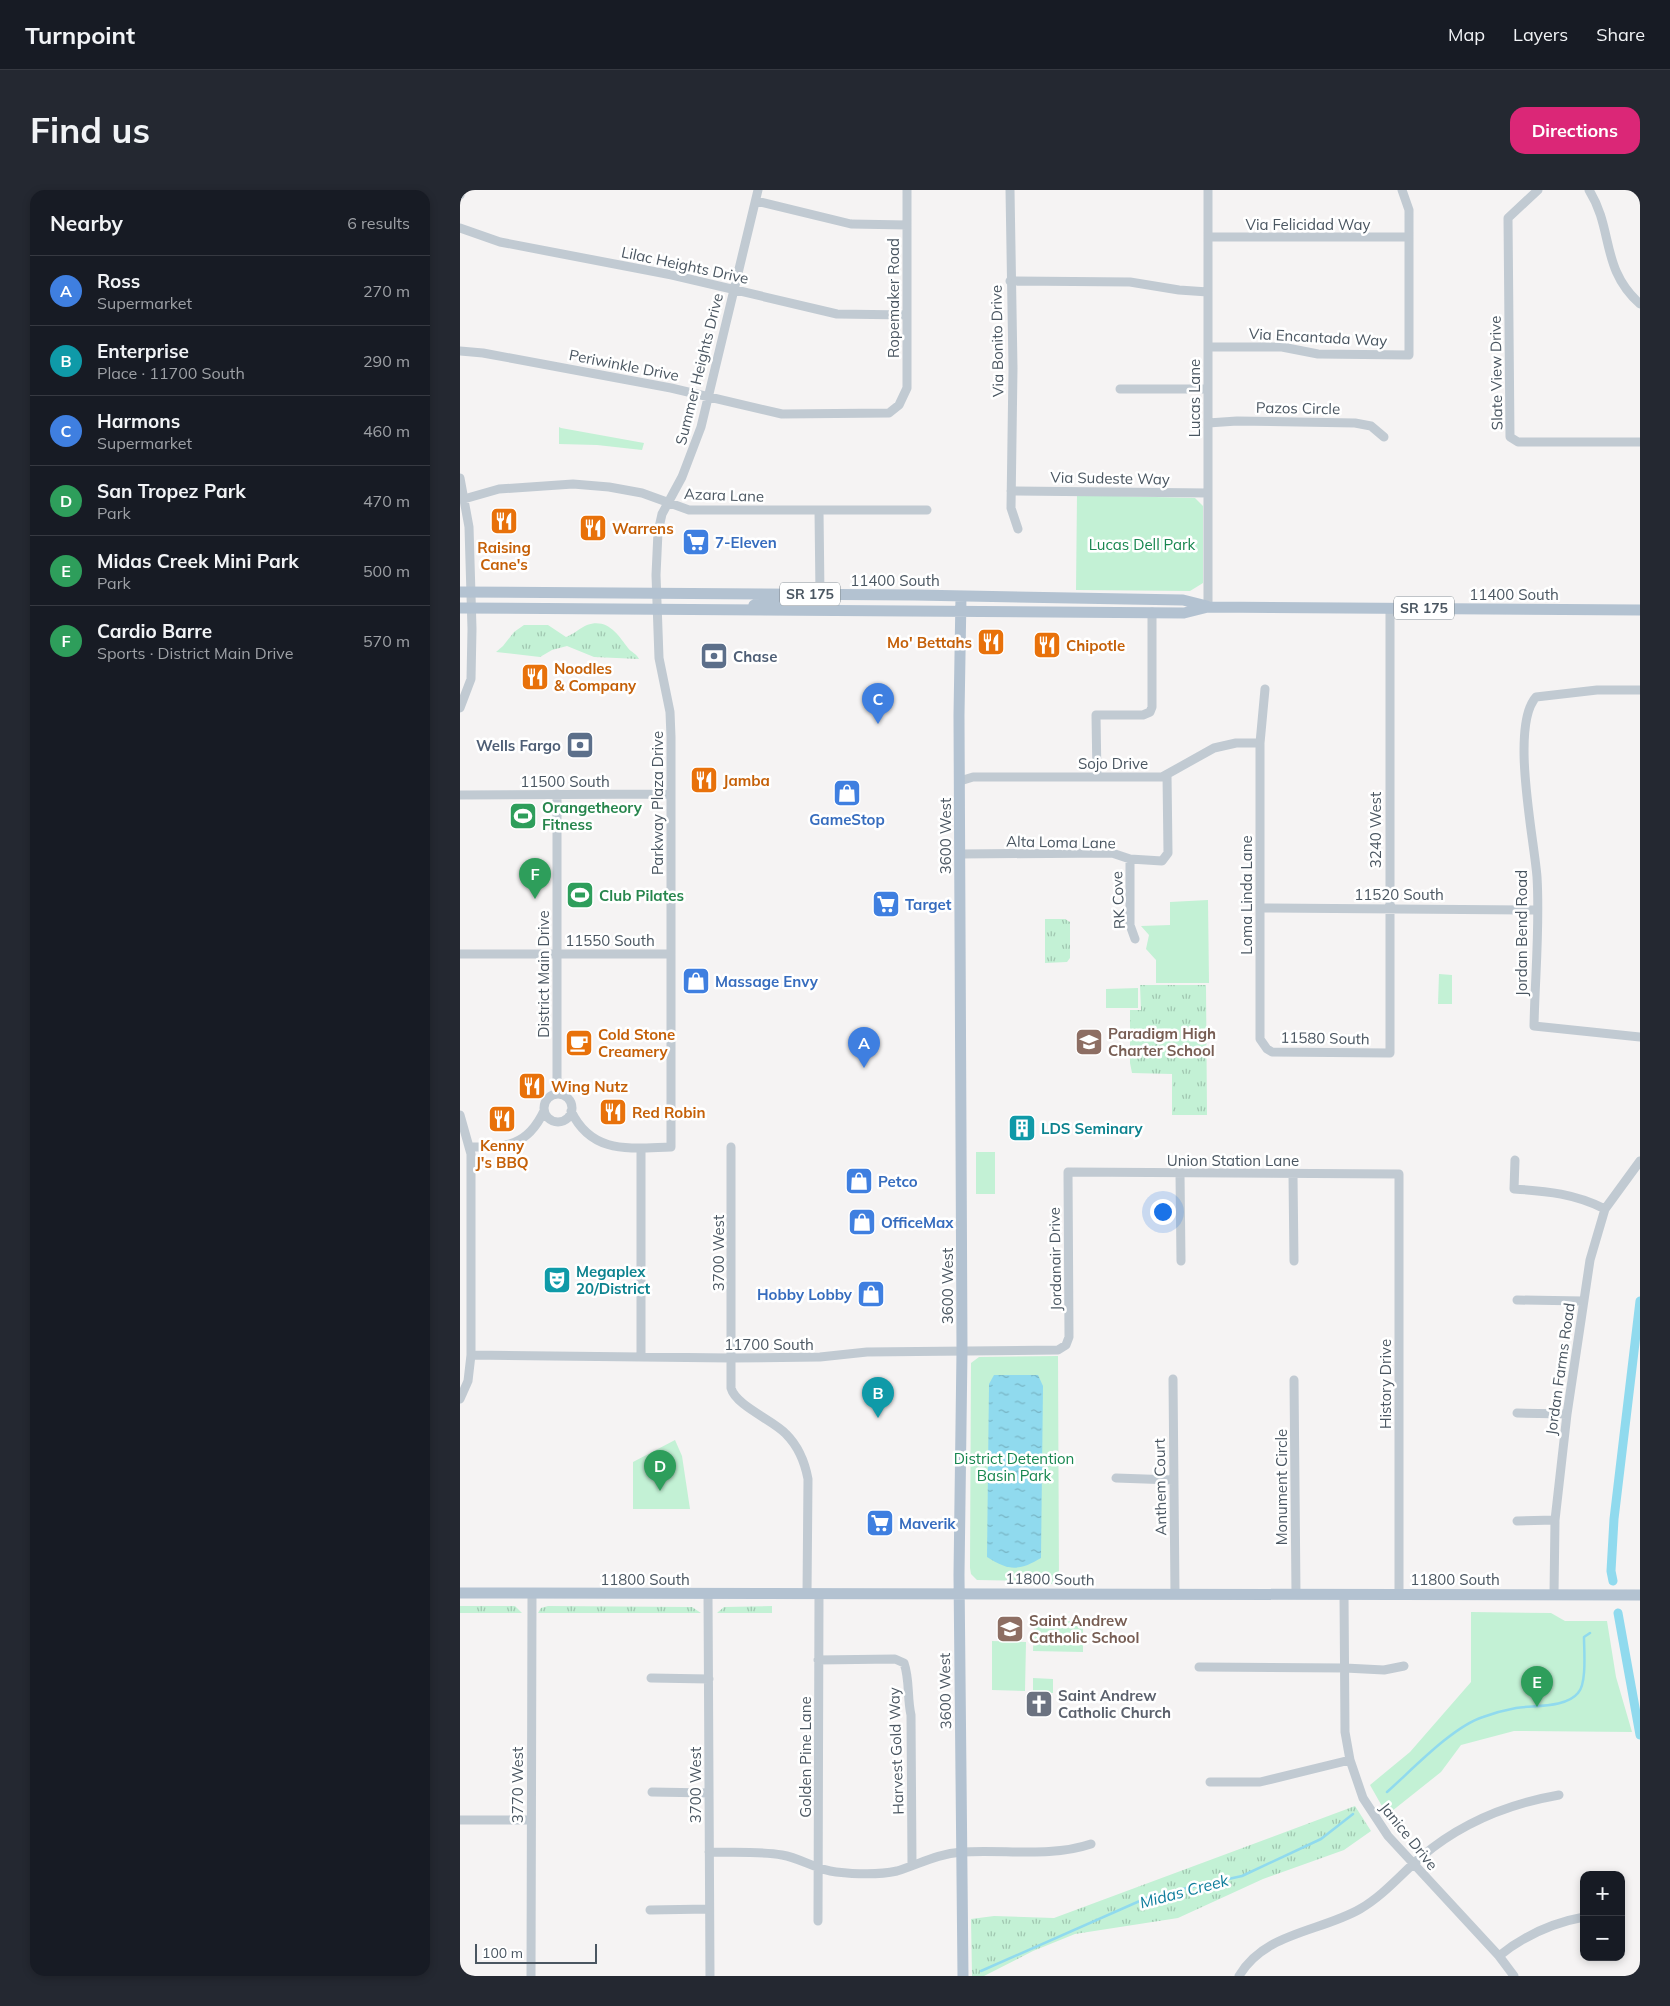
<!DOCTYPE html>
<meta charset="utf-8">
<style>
body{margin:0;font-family:Mulish,sans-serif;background:#242831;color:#f1f3f6}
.controls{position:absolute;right:15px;bottom:15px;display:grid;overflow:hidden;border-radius:10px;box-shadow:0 2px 8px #0003}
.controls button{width:45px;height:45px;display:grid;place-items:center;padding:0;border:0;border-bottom:1px solid #363941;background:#171b24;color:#f1f3f6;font:25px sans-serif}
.scale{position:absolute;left:15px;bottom:12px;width:122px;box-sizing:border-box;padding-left:5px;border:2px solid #4a5661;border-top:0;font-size:14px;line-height:18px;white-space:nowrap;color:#4a5661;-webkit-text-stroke:4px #fff;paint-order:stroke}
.you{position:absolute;left:702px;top:1021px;width:18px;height:18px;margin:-12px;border:4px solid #fff;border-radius:50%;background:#1a73e8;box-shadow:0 0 0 8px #1a73e833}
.badge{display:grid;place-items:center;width:32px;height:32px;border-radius:50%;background:#db2777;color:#fff;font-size:16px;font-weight:700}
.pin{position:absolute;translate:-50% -41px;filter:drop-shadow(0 1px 2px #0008)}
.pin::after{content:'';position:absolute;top:26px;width:18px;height:15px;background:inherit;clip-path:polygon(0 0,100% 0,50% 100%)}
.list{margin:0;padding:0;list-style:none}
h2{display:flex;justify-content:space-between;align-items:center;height:65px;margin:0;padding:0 20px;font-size:21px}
h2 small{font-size:16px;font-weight:400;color:#9ea1a6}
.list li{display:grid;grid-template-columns:32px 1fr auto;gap:15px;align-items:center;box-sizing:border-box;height:70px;padding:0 20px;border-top:1px solid #363941}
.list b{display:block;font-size:19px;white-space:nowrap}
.list p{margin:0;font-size:16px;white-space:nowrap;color:#9ea1a6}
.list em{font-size:16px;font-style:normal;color:#9ea1a6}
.map{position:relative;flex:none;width:1180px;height:1786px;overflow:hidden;border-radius:15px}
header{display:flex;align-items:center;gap:30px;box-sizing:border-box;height:70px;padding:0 25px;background:#171b24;border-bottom:1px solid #363941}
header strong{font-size:24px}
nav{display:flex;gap:28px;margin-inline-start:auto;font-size:18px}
.intro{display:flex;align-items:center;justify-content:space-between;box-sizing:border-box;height:120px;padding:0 30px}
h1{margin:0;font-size:35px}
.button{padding:12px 22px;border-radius:15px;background:#db2777;color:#fff;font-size:18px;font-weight:700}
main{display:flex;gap:30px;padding:0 30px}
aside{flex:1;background:#171b24;border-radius:15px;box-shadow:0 2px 8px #0003}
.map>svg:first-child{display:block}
.grass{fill:url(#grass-tufts)}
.park{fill:#c3f1d5}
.water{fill:url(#water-ripples)}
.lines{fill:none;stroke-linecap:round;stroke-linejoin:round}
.stream{stroke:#90daee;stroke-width:2.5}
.canal{stroke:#90daee;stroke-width:9}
.minor{stroke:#c1cad2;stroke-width:9}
.major{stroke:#b3c2d1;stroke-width:11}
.labels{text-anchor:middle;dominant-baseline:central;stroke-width:5;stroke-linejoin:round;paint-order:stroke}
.shield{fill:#fff;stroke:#808990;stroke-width:1}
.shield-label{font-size:14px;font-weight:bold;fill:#4a5661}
.street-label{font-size:15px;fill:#4a5661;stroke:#fff}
.food-label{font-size:15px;font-weight:bold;fill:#c56008;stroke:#fff;text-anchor:start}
.shop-label{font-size:15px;font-weight:bold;fill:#366cbe;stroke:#fff;text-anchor:start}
.park-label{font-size:15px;fill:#17864f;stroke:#fff}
.service-label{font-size:15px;font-weight:bold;fill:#4e5e75;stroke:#fff;text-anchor:start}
.leisure-label{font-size:15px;font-weight:bold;fill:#27864d;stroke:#fff;text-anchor:start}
.education-label{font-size:15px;font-weight:bold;fill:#785e54;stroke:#fff;text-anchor:start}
.culture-label{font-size:15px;font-weight:bold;fill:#0d838f;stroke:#fff;text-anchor:start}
.worship-label{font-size:15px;font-weight:bold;fill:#5b616d;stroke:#fff;text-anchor:start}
.water-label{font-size:16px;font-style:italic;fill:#0c7c9b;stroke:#fff}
</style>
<header>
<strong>Turnpoint</strong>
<nav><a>Map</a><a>Layers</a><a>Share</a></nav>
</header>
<div class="intro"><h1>Find us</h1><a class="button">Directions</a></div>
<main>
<aside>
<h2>Nearby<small>6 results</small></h2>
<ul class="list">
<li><span class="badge" style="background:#3f7fe0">A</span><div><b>Ross</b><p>Supermarket</p></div><em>270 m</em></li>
<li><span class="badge" style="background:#0f9aa8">B</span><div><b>Enterprise</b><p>Place · 11700 South</p></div><em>290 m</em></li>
<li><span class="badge" style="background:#3f7fe0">C</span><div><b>Harmons</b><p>Supermarket</p></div><em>460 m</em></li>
<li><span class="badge" style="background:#2e9e5b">D</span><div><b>San Tropez Park</b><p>Park</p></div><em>470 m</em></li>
<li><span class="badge" style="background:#2e9e5b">E</span><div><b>Midas Creek Mini Park</b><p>Park</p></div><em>500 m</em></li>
<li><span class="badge" style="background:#2e9e5b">F</span><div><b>Cardio Barre</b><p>Sports · District Main Drive</p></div><em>570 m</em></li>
</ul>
</aside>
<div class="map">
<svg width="1180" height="1786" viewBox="0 0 1180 1786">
<defs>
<pattern id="grass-tufts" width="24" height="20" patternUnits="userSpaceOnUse" patternTransform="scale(1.25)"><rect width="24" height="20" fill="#c3f1d5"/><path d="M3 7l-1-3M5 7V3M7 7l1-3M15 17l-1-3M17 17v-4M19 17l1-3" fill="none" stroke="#a0c6b0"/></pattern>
<pattern id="water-ripples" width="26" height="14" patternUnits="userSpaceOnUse" patternTransform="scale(1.25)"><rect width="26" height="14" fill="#90daee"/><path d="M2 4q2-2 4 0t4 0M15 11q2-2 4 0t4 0" fill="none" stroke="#78b4c4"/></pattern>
</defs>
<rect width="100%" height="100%" fill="#f5f3f3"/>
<path class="grass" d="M64 435H88L106 447C114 444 120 438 127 435 148 428 158 445 168 458 172 463 176 463 179 469L134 467 107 456 92 460 80 467 36 462 43 456 54 442Z
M585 729H605L610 732V768L607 772 585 773Z
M680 795H746L747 925H712V884L672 883 670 873V820H681Z
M0 1416H55L62 1423H0Z
M88 1416 232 1417 241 1423H78L81 1418Z
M312 1416V1423H257L264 1417Z
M895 1616 911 1641 884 1660 803 1689 718 1728 615 1744 573 1761 524 1786H512L511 1729 534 1726 594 1728Z"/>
<path class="park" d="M99 237 101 238 184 253 182 260 137 255 99 254Z
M617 305 735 308 743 316V393L730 401 616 400Z
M748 710 749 793H696V770L686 759 689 745 681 736 710 735V712Z
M979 784 992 785V814H978Z
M678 798V818H646V799Z
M516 962H535V1004H516Z
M598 1166 599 1395 571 1391 517 1390 511 1384 510 1378 511 1173 519 1167Z
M215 1250 222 1266 230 1319H173V1272Z
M1011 1422 1091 1423 1105 1431H1147L1156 1487 1172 1542 1054 1541 1001 1555 981 1582 927 1625 910 1595 950 1562 1011 1492Z
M574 1431H623V1462L573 1461Z
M532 1451 566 1452 565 1501 532 1500Z
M573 1488 593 1489V1503H573Z"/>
<path class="water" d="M534 1185H578L583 1196 581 1368C559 1381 549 1381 527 1367L529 1194Z"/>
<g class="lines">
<path class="stream" d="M927 1602C952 1580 992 1537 1023 1527 1034 1523 1045 1520 1056 1518 1074 1515 1106 1518 1118 1503 1127 1494 1124 1460 1124 1447L1130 1443
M521 1781 691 1706 782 1686 861 1649 893 1624"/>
<path class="canal" d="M1153 1391 1151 1381 1154 1329 1180 1111
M1158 1423 1180 1545"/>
<path class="minor" d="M550 0 553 178 551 318 558 339
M748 0V417
M1078 0 1048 28 1050 247 1058 252H1180
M1129 0C1154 40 1140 78 1180 114
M0 5 2 0
M296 11 391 34 447 35
M0 38 40 52 212 85 377 124 447 125
M748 47H949
M550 91 670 92 719 100 748 102
M748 157H822L858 164 949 165V20L942 0
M0 161 23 163 211 198 322 224 429 223 439 215 447 198V0
M660 199H748
M748 233 777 231 895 233 911 236 924 247
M0 288 9 337 12 439 11 489 0 518
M551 301 748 303
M4 309 39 299 113 294 149 297 182 303 229 320H467
M359 320 360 405
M805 499 800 553V849L807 859 812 862 930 863V418
M1180 500H1137L1076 507C1050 536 1074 648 1077 687 1080 736 1075 787 1074 836L1180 847
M637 587 636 525H683L690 522 692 517V422
M500 591 513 587H702L754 558 776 553H800
M97 604V904
M0 605 211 604
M500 664 652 663 670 669 702 671 708 663 707 585
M670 669V735L675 749
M800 718 1077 720
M0 764H211
M84 918a14 14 0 1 1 28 0a14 14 0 1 1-28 0Z
M111 921C132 965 170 958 211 957V547L210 522 199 468 196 385 198 342 202 324 222 287 241 237 298 0
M0 925 11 964V1165L8 1191 0 1209
M10 957C46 957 67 957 84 921
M271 957V1198C276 1216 313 1230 326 1244 338 1256 345 1273 348 1289L347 1404
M181 958V1166
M1055 970 1054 999C1087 1001 1116 1004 1145 1019
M720 984 721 1071
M833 985 834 1071
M1057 1110 1123 1111
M11 1165 271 1168 360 1167 407 1162 598 1160 606 1155 609 1147 608 982 939 984V1404
M713 1189 715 1404
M834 1190 836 1404
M1057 1223 1107 1224
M656 1288 713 1290
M1057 1331 1095 1330
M248 1404 250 1786
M884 1404 885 1542 890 1570 903 1608 928 1646 1039 1766 1054 1786
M1094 1404 1095 1330 1107 1224 1130 1070 1145 1019 1180 971
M358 1470 435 1469 444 1473C450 1490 447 1508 451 1525L452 1675
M739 1477 885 1478 924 1480 944 1476
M191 1488 249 1489
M750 1592H800L890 1570
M192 1602 249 1603
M0 1630H71
M249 1662C273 1663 299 1661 322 1665 341 1668 356 1680 376 1682 394 1684 419 1685 437 1681 460 1674 476 1664 502 1662 545 1659 589 1668 631 1654
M190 1720 249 1719
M358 1731 359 1404
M1039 1766C1065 1745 1091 1733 1124 1727
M71 1786 72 1404
M779 1786C805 1742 860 1742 900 1719 924 1705 941 1684 961 1667 1001 1633 1047 1614 1099 1605"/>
<path class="major" d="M0 402 455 405 723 410 747 416
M501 406 499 525 502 1161 499 1385 503 1786
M294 415 301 413 333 412
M0 418 724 423 748 417 1180 420
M0 1403 1180 1405"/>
</g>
<defs>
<g id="restaurant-square" transform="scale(1.4375)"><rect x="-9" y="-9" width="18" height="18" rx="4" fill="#e8710a" stroke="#fff"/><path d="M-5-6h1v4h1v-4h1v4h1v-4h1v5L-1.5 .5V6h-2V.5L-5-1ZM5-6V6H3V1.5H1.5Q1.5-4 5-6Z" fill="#fff"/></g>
<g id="supermarket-square" transform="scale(1.4375)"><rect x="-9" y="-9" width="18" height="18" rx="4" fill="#3f7fe0" stroke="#fff"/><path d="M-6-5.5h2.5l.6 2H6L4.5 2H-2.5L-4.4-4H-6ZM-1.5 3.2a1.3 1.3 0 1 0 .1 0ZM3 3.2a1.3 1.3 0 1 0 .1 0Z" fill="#fff"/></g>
<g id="bank-square" transform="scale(1.4375)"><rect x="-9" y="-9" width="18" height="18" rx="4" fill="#5c6f8a" stroke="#fff"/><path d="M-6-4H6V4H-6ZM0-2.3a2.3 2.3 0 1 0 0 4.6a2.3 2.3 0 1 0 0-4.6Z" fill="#fff"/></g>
<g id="shop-square" transform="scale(1.4375)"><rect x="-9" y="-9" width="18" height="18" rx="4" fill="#3f7fe0" stroke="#fff"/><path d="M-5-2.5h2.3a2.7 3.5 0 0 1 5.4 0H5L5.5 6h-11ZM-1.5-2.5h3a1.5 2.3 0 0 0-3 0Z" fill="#fff"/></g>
<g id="stadium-square" transform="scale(1.4375)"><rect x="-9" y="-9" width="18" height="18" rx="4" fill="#2e9e5b" stroke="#fff"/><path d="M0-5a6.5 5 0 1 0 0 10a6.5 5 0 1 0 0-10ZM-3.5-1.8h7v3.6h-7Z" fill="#fff"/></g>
<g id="school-square" transform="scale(1.4375)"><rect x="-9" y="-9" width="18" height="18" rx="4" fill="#8d6e63" stroke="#fff"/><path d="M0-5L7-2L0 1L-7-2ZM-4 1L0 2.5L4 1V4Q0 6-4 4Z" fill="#fff"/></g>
<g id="cafe-square" transform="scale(1.4375)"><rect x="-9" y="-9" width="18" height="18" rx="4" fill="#e8710a" stroke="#fff"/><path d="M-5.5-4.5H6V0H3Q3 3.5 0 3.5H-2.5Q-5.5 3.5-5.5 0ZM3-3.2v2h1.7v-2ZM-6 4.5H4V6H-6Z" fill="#fff"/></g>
<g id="building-square" transform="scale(1.4375)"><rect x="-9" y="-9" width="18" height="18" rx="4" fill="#0f9aa8" stroke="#fff"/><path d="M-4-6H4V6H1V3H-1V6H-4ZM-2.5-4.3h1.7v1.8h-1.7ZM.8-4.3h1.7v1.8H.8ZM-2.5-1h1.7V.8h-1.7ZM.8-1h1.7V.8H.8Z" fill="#fff"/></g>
<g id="theatre-square" transform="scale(1.4375)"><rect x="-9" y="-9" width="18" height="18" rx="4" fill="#0f9aa8" stroke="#fff"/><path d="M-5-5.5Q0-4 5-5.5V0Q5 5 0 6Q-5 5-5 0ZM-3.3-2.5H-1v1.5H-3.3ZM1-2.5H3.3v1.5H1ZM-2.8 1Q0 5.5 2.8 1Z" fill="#fff"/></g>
<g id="church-square" transform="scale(1.4375)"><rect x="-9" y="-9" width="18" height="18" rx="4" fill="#6b7280" stroke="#fff"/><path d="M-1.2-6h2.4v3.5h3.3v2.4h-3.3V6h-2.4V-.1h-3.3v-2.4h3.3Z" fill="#fff"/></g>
</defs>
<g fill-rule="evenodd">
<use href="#restaurant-square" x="44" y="331"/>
<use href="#restaurant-square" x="133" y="338"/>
<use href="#supermarket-square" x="236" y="352"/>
<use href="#restaurant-square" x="531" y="452"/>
<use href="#restaurant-square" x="587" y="455"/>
<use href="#bank-square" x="254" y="466"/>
<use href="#restaurant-square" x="75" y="487"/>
<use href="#bank-square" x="120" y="555"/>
<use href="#restaurant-square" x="244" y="590"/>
<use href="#shop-square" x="387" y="603"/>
<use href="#stadium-square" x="63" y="626"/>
<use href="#stadium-square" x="120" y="705"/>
<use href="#supermarket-square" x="426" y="714"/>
<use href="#shop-square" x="236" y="791"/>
<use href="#school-square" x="629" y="852"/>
<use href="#cafe-square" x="119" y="853"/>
<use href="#restaurant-square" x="72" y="896"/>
<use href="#restaurant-square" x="153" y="922"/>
<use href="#restaurant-square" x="42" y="929"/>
<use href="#building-square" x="562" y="938"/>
<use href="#shop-square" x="399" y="991"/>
<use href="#shop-square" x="402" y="1032"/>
<use href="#theatre-square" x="97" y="1090"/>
<use href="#shop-square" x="411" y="1104"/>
<use href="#supermarket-square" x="420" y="1333"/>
<use href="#school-square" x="550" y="1439"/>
<use href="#church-square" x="579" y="1514"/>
</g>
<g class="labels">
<g class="shield">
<rect x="320" y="392.5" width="60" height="23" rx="4"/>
<rect x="934" y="406.5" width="60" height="23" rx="4"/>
</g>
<g class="shield-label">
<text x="350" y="404">SR 175</text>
<text x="964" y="418">SR 175</text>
</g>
<g class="street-label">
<text x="848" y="34">Via Felicidad Way</text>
<text transform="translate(225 75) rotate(12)">Lilac Heights Drive</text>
<text transform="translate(433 108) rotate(-90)">Ropemaker Road</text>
<text transform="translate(858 147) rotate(3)">Via Encantada Way</text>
<text transform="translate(537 151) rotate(-91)">Via Bonito Drive</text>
<text transform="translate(164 175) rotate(11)">Periwinkle Drive</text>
<text transform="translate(239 179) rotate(-76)">Summer Heights Drive</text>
<text transform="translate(1036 183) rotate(-91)">Slate View Drive</text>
<text transform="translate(734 208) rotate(-90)">Lucas Lane</text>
<text transform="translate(838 218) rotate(1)">Pazos Circle</text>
<text transform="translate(650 288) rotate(1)">Via Sudeste Way</text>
<text transform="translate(264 305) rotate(2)">Azara Lane</text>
<text x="435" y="390">11400 South</text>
<text x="1054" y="404">11400 South</text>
<text x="653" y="573">Sojo Drive</text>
<text x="105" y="591">11500 South</text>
<text transform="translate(197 613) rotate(-90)">Parkway Plaza Drive</text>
<text transform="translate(915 640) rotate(-90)">3240 West</text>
<text transform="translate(485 646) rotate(-90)">3600 West</text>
<text transform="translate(601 652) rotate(1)">Alta Loma Lane</text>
<text x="939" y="704">11520 South</text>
<text transform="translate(786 705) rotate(-90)">Loma Linda Lane</text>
<text transform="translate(658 710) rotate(-93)">RK Cove</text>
<text transform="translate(1061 743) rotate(-90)">Jordan Bend Road</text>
<text x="150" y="750">11550 South</text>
<text transform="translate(83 784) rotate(-90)">District Main Drive</text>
<text transform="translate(865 848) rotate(1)">11580 South</text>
<text x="773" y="970">Union Station Lane</text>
<text transform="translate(258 1063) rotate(-90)">3700 West</text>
<text transform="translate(595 1069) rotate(-91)">Jordanair Drive</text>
<text transform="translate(487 1096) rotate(-90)">3600 West</text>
<text x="309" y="1154">11700 South</text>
<text transform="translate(1100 1179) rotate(-82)">Jordan Farms Road</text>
<text transform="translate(925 1194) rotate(-90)">History Drive</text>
<text transform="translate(700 1297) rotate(-91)">Anthem Court</text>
<text transform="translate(821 1297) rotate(-90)">Monument Circle</text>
<text x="185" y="1389">11800 South</text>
<text transform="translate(590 1389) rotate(1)">11800 South</text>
<text x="995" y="1389">11800 South</text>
<text transform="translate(485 1501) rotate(-91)">3600 West</text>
<text transform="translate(436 1561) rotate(-92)">Harvest Gold Way</text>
<text transform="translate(345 1567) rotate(-90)">Golden Pine Lane</text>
<text transform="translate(57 1595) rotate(-90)">3770 West</text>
<text transform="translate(235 1595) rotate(-90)">3700 West</text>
<text transform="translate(949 1646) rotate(51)">Janice Drive</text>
</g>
<g class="food-label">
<text x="152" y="338">Warrens</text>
<text x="44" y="357" text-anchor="middle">Raising<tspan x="44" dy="17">Cane's</tspan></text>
<text x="512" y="452" text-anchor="end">Mo' Bettahs</text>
<text x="606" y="455">Chipotle</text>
<text x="94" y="478">Noodles<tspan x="94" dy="17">&amp; Company</tspan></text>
<text x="263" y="590">Jamba</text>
<text x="138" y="844">Cold Stone<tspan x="138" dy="17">Creamery</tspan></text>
<text x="91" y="896">Wing Nutz</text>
<text x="172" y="922">Red Robin</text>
<text x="42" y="955" text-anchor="middle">Kenny<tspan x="42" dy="17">J's BBQ</tspan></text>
</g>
<g class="shop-label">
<text x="255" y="352">7-Eleven</text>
<text x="387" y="629" text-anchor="middle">GameStop</text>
<text x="445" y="714">Target</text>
<text x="255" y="791">Massage Envy</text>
<text x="418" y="991">Petco</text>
<text x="421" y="1032">OfficeMax</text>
<text x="392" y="1104" text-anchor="end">Hobby Lobby</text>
<text x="439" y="1333">Maverik</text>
</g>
<g class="park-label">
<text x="682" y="354">Lucas Dell Park</text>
<text x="554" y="1268">District Detention<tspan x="554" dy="17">Basin Park</tspan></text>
</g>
<g class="service-label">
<text x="273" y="466">Chase</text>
<text x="101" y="555" text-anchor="end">Wells Fargo</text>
</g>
<g class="leisure-label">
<text x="82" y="617">Orangetheory<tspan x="82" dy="17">Fitness</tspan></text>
<text x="139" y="705">Club Pilates</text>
</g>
<g class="education-label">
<text x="648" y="843">Paradigm High<tspan x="648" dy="17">Charter School</tspan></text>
<text x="569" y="1430">Saint Andrew<tspan x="569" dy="17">Catholic School</tspan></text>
</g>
<g class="culture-label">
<text x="581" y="938">LDS Seminary</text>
<text x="116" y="1081">Megaplex<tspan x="116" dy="17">20/District</tspan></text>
</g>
<g class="worship-label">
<text x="598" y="1505">Saint Andrew<tspan x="598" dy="17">Catholic Church</tspan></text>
</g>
<g class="water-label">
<text transform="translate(724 1701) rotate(-15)">Midas Creek</text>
</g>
</g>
</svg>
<div class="controls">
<button>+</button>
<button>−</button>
</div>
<div class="scale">100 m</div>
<div class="you"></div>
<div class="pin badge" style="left:404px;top:878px;background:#3f7fe0">A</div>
<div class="pin badge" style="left:418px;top:1228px;background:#0f9aa8">B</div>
<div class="pin badge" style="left:418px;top:534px;background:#3f7fe0">C</div>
<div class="pin badge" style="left:200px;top:1301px;background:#2e9e5b">D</div>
<div class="pin badge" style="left:1077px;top:1517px;background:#2e9e5b">E</div>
<div class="pin badge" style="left:75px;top:709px;background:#2e9e5b">F</div>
</div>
</main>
